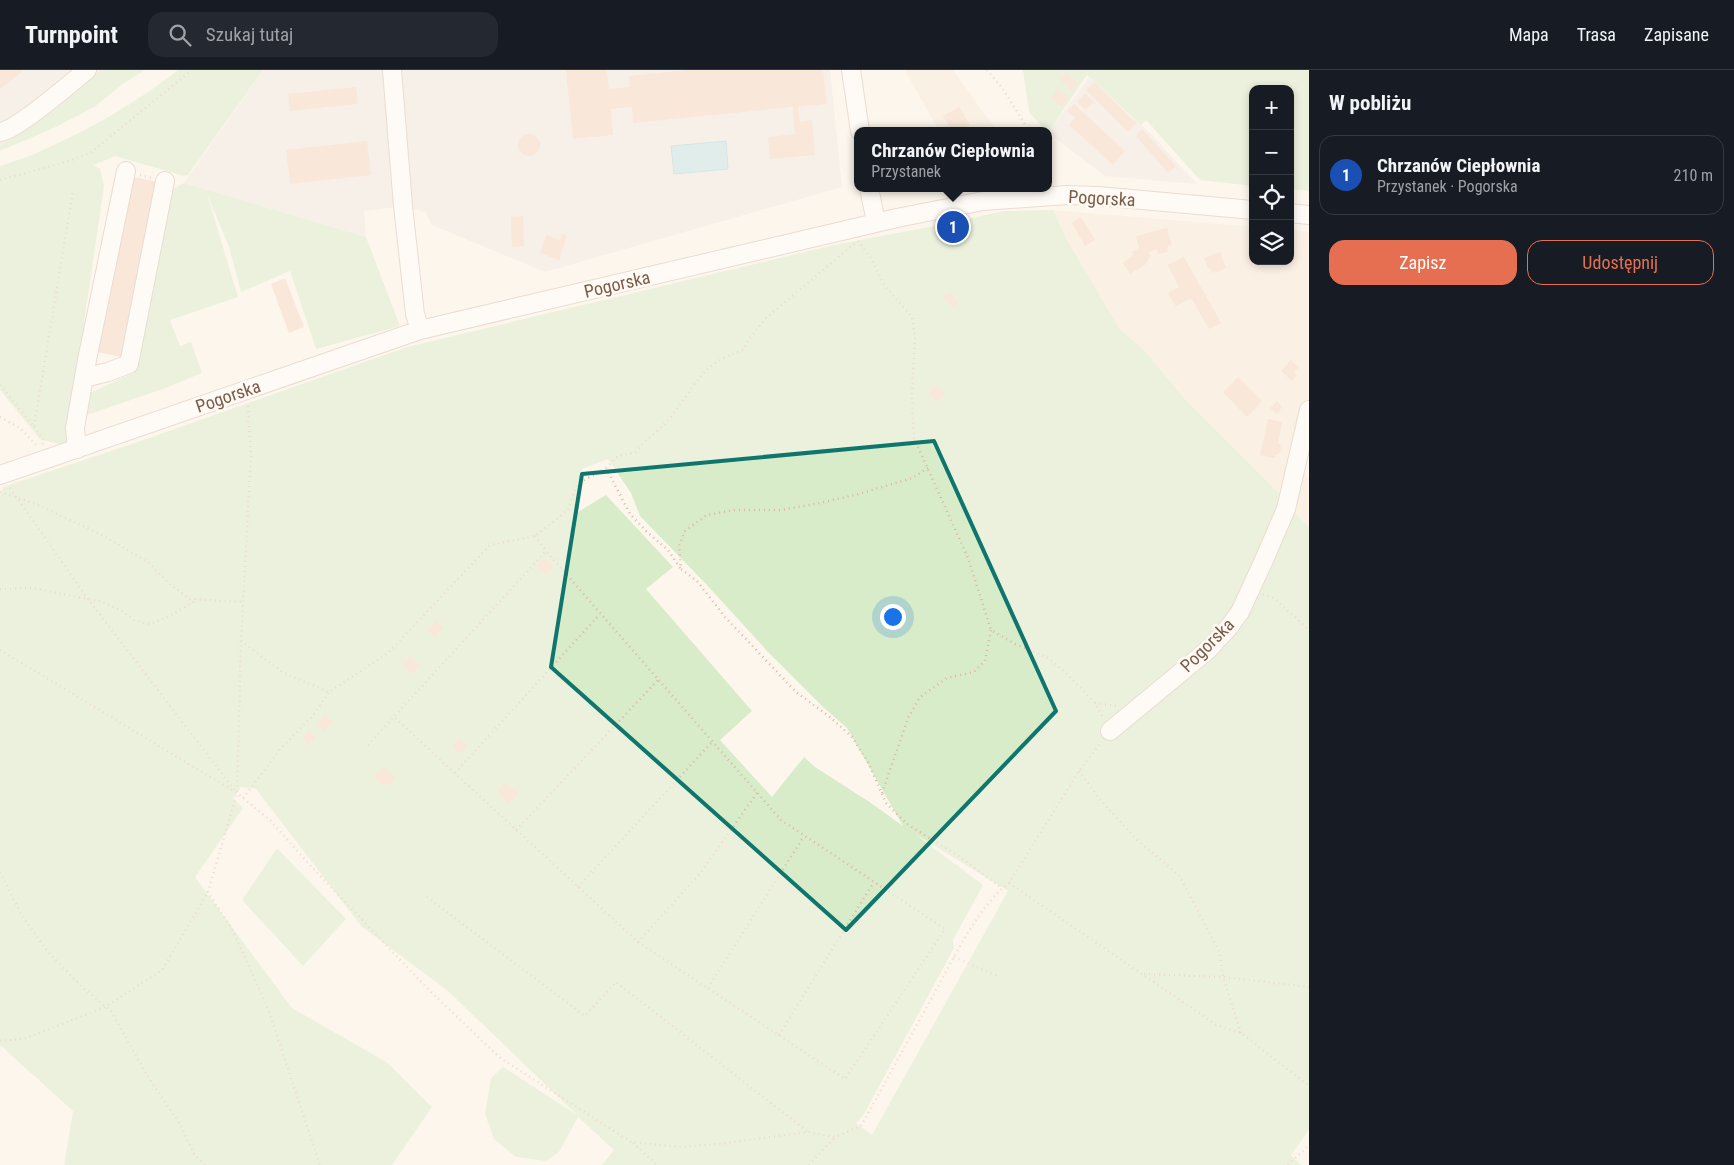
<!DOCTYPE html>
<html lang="pl">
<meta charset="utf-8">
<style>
body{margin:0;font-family:"Roboto Condensed",sans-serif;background:#242831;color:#f1f3f6}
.controls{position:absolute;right:15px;top:15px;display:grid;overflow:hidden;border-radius:10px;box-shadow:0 2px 8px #0003}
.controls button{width:45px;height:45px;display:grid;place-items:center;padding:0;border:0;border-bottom:1px solid #363941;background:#171b24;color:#f1f3f6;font:25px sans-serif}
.you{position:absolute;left:892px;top:546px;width:18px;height:18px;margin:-12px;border:4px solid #fff;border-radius:50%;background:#1a73e8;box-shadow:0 0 0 8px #1a73e833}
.badge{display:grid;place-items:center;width:32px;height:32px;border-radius:50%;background:#e76f51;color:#fff;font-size:16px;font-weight:700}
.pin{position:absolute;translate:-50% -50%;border:2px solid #fff;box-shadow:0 1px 5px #0006}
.popup{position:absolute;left:854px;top:57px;width:198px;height:65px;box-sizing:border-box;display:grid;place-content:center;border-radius:10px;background:#171b24;filter:drop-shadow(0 1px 4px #0005);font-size:16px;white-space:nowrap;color:#9ea1a6}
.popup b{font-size:19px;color:#f1f3f6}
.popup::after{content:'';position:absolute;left:50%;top:100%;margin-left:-10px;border:10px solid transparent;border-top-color:#171b24}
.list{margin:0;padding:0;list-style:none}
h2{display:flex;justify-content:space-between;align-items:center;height:65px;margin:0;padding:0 20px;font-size:21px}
h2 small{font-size:16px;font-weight:400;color:#9ea1a6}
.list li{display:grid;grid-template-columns:32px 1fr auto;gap:15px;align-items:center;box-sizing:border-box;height:80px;margin:0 10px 10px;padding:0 10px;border:1px solid #363941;border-radius:15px}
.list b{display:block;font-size:19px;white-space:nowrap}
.list p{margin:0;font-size:16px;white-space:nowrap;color:#9ea1a6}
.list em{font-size:16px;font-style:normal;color:#9ea1a6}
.actions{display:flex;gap:10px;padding:15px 20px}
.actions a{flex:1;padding:11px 0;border:1px solid #e76f51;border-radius:15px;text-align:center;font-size:18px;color:#e76f51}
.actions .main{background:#e76f51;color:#fff}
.icon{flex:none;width:28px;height:28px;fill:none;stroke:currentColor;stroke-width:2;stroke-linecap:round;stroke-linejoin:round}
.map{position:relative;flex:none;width:1309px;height:1095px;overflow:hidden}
header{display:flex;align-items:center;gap:30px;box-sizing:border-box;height:70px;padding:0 25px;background:#171b24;border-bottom:1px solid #363941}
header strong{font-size:24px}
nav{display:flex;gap:28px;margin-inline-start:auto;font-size:18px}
.search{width:350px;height:45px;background:#242831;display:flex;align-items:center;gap:12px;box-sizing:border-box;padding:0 18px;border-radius:15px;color:#9ea1a6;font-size:19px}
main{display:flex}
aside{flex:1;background:#171b24}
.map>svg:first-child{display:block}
.residential{fill:#f5e8da}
.industrial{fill:#efe9e4}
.green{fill:#d8ecc9;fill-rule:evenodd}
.water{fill:#bfe3e8;stroke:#a5d3da}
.building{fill:#f3d5c3}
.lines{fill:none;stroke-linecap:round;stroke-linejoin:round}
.minor-casing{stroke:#d1beb0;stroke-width:20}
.path{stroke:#d9b8a5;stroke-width:2.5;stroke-dasharray:1 4;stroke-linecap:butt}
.minor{stroke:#fff;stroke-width:18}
.marked{fill:none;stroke:#0f766e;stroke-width:4;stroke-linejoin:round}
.labels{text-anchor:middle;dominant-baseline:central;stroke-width:5;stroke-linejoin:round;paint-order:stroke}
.street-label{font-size:18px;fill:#7a5c4d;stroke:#fffaf3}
</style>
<header>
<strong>Turnpoint</strong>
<div class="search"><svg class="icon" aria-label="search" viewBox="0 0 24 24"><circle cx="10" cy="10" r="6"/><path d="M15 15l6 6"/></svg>Szukaj tutaj</div>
<nav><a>Mapa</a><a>Trasa</a><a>Zapisane</a></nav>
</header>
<main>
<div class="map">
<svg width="1309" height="1095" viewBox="0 0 1309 1095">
<rect width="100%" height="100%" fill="#fdf6ec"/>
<path class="residential" d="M905 0H953L997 61H939Z
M1053 140 1253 157V191H1290V160L1309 162V376L1304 403 1309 409V457L1292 440 1280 424 1184 328 1144 280 1119 258 1067 170Z"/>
<path class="industrial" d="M0 0H145L124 13 0 76Z
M263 0H830L842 117 545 202 432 155 425 142 403 136 364 141 366 167 184 113Z
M1089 7 1151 64 1197 114 1105 106 1048 63Z"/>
<path class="green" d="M101 0H145L124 13 94 37 56 57 0 81V76L57 38Z
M178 0H263L188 105 184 106 115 86 94 95 100 99 104 116 66 376 40 369 0 320V96C14 91 29 87 43 80 90 59 138 32 178 0Z
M1023 0H1309V121L1290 119V19H1253V116L1200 110 1146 50 1141 55 1087 5 1048 63V61H1046L1029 42Z
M184 113 366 167 400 256 316 279 290 201 241 222 229 177 207 124 238 227 170 250 180 276 191 272 202 303 163 319 81 347 86 325 135 302 171 120Z
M1053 140 1067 170 1119 258 1144 280 1184 328 1280 424 1292 440 1309 457V1060L1291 1085 1301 1095H602L614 1080 578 1047 559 1082 546 1091 516 1087 494 1069 485 1044 491 1008 503 997 577 1045 448 921 361 856 256 719 241 717 233 728 243 738 195 807 292 938 388 993 432 1037 392 1095H64L73 1041 0 975V427L3 417 132 374 407 277 834 175 955 152 1003 141ZM608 389 631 423 640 446 706 514 768 582 823 637 847 658 903 756 871 733 815 697 804 687 772 727 720 670 752 641 646 519 673 497 606 425 578 442 582 399ZM915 764 1008 821 872 1065 856 1053 864 1044 954 878 953 870 983 815Z
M277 778 346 849 303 896 242 830Z"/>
<path class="water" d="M726 71 728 99 674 104 671 76Z"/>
<path class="building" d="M0 0H24L0 19Z
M566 0H607L609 19 630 17 629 6 688 0H823L827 34 798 37 800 52 812 50 815 85 770 89 768 67 795 64 793 37 633 53 632 37 611 39 613 65 573 69Z
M1067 2 1078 14 1071 21 1060 9Z
M1094 12 1136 53 1128 62 1086 20Z
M356 17 358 34 290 41 288 24Z
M1058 19 1069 27 1062 37 1051 28Z
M1085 23 1094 32 1085 40 1077 32Z
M1074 34 1125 81 1113 95 1069 55 1075 48 1067 41Z
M959 37 970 55 960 61H952L943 46Z
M1142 59 1176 96 1168 103 1136 66Z
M518 75a11 11 0 1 1 22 0a11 11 0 1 1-22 0Z
M367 71 371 105 290 114 286 80Z
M134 107 158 112 121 287 98 282Z
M523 146 524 176 512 177 511 147Z
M1081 147 1095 170 1085 176 1072 153Z
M1167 158 1172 175 1167 177 1168 182 1158 184 1157 179 1149 182 1150 186 1146 194 1130 204 1123 193 1134 185 1131 182 1139 178 1136 166Z
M562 164 567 166 559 190 540 183 546 165 560 170Z
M1220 182 1226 198 1213 203 1210 198H1208L1204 188Z
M1184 187 1221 253 1209 259 1191 228 1176 236 1168 223 1179 217 1168 195Z
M285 208 304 257 289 263 271 214Z
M950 222 959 232 953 238 943 227Z
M1291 290 1299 298 1294 302 1297 305 1292 311 1281 301Z
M1238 307 1262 331 1247 347 1223 322Z
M936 315 945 324 937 332 928 324Z
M1277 331 1282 337 1277 344 1270 338Z
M1268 349 1282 352 1278 374H1280L1281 378 1280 382 1278 385H1275V388L1260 385Z
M544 488 554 497 546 505 537 496Z
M436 551 443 558 435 567 427 560Z
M410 586 420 595 412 604 402 595Z
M325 645 333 653 324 661 317 653Z
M309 661 316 667 309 675 302 668Z
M459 668 468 676 460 684 452 676Z
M383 696 396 708 389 716 386 713 383 716 374 707Z
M506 712 518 723 509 733 497 722Z"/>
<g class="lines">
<g class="minor-casing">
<path id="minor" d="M392 0 403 136 415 244 420 260
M851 0 860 61
M0 62C16 61 72 12 87 0
M869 118 876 152
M1290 143 1309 145
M84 308 108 302 129 294 165 111
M77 379 75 358 87 290 126 101
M0 405 420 260 897 148 983 131 1067 125 1098 126 1253 140
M1110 661 1209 579 1229 557 1240 542 1264 490 1286 439 1309 340"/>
</g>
<path class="path" d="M987 0 1003 19 1029 61
M140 105 152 108
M0 110 66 92 90 83 192 0
M858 171 871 188 884 215 912 247 915 267 912 325 914 368 968 488 991 560 1015 574 1049 588 1069 606 1095 633 1104 649
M0 315 34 357 73 121
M248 336 251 385 241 571 237 723 208 822 232 859 267 936 320 1095
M0 347 20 358 37 376
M34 357 44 370 42 375
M606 398 630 444 647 462 668 480 680 498
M928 398 912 408 859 424 820 433 781 440H735L707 445 685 461 679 476 681 499 697 511 725 547 796 622 830 647 852 667 868 692 886 733 907 754 960 787 1002 818
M10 418 88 529 236 722
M0 422 36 434 104 466 149 493 170 514 190 529 243 532
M535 466 546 481
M0 519 32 518 103 532 122 541 134 550 149 554 166 548 195 531
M1263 524 1274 528 1309 560
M241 571 284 603 329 622 388 583 490 475 535 466 568 440 577 414 606 398 618 386 636 382C645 369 659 361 669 349 696 317 698 295 743 280L747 272 764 250 855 173
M0 580 237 723 270 750 308 793 428 919 499 987 631 1072 682 1077 719 1074 808 1062 835 1067 861 1056C886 1011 910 967 935 922 953 889 979 835 1009 813L1079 701 1101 673
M1095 633 1116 636
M368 675 546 481 781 750 945 859 845 1009 638 872 394 647
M1079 701 1098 727 1136 769 1179 805 1220 883 1223 907 1241 963
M455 703 600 544
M882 723 908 648 920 627 947 608 974 602 985 591 991 560
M243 728 282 677 312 647 329 622
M516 760 659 609
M0 802 22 846 47 881 83 918 111 941 148 1007 180 1054 194 1084 204 1095
M1009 813 1215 954 1241 963 1309 1016
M578 817 713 671
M427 827 585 946 616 912 808 1062
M638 872 701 802 757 723
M954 887 997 906
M1144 904 1223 907 1309 917
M708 918 804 766
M779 965 874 812
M0 971 24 969 105 937 162 900 208 822
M633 1073 657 1095
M809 1095 835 1067
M1288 1095 1309 1075"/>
<use href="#minor" class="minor"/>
</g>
<path d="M0 0H1309V1095H0ZM934 371 1056 641 846 860 551 597 582 404Z" fill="#fdf6ec" fill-opacity=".55" fill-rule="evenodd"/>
<path class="marked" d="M934 371 1056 641 846 860 551 597 582 404Z"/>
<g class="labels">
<g class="street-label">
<text transform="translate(1102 128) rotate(3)">Pogorska</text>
<text transform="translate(617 214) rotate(-13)">Pogorska</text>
<text transform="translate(228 326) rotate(-19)">Pogorska</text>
<text transform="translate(1207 575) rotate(-45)">Pogorska</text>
</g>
</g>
</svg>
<div class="controls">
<button>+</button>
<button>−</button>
<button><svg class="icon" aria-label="locate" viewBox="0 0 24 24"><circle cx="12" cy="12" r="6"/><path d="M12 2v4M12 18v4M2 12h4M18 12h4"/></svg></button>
<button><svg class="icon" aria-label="layers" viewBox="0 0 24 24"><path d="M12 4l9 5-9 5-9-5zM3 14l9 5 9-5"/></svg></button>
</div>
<div class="you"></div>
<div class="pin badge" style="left:953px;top:157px;background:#1a4fb4">1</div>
<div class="popup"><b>Chrzanów Ciepłownia</b>Przystanek</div>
</div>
<aside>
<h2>W pobliżu<small></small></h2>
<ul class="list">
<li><span class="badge" style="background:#1a4fb4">1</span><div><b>Chrzanów Ciepłownia</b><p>Przystanek · Pogorska</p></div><em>210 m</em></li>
</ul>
<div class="actions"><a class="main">Zapisz</a><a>Udostępnij</a></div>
</aside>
</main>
